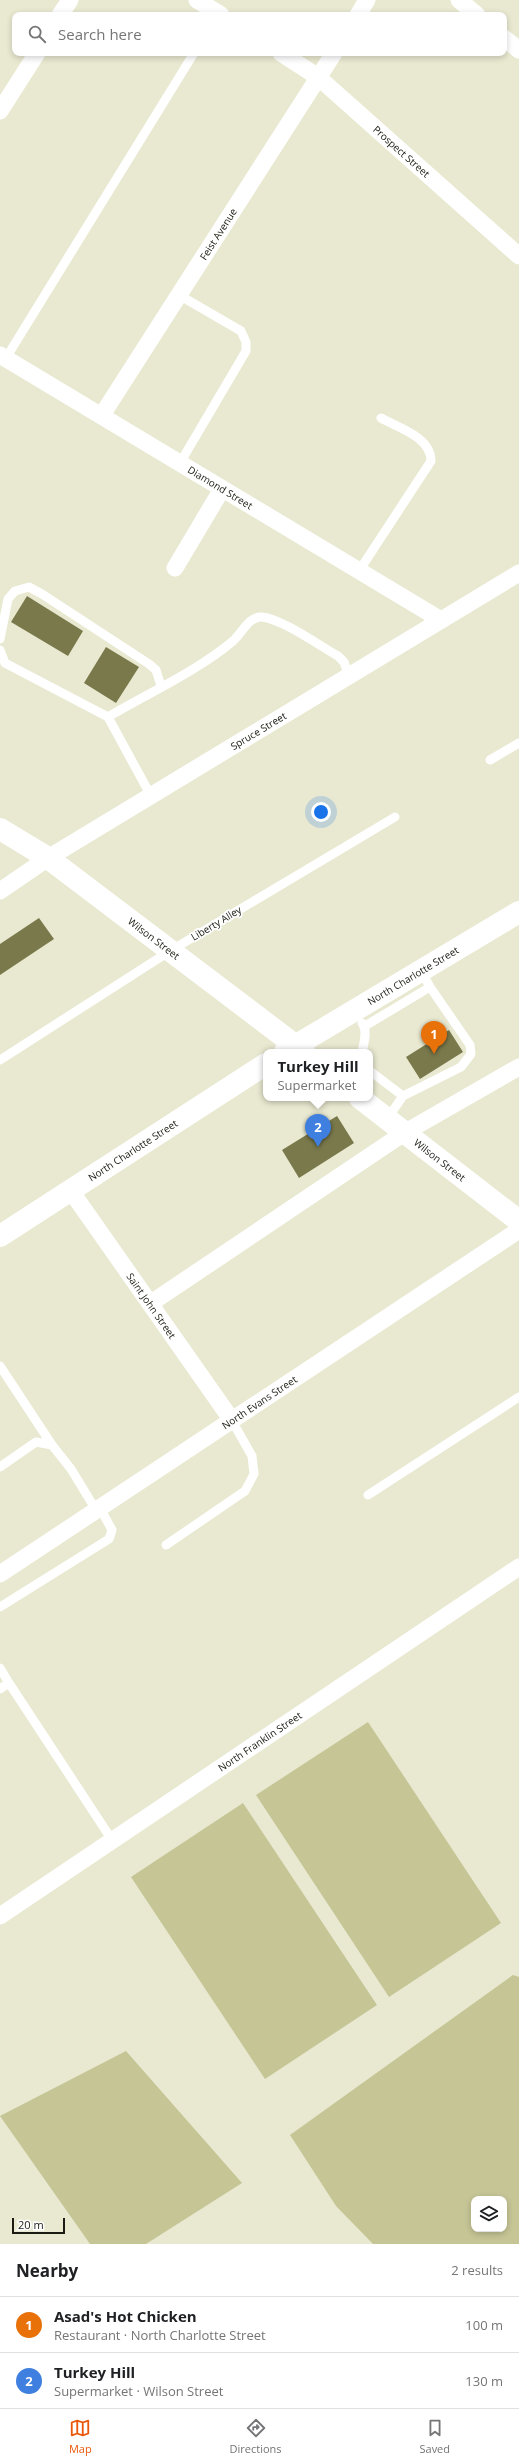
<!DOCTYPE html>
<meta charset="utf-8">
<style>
body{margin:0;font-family:"Open Sans",sans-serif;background:#f6f6f6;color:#202124}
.controls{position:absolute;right:12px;bottom:12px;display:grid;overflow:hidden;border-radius:8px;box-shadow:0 2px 6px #0003}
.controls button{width:36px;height:36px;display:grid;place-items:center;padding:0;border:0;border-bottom:1px solid #e0e0e0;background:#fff;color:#202124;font:20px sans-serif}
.scale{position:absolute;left:12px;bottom:10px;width:53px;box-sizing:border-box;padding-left:4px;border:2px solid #1b1b13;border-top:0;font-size:11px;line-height:14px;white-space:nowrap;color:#1b1b13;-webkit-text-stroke:3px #fff;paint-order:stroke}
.you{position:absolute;left:321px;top:812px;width:14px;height:14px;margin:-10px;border:3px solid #fff;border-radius:50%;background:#1a73e8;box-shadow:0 0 0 6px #1a73e833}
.badge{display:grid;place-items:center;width:26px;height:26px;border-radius:50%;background:#ea580c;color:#fff;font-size:13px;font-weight:700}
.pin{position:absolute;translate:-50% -33px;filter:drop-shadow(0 1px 2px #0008)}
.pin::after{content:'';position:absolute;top:21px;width:14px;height:12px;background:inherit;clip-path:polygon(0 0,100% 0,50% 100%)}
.popup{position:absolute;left:263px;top:1049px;width:110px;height:52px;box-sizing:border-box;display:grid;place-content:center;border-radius:8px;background:#fff;filter:drop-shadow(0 1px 3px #0005);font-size:13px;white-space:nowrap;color:#757577}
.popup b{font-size:15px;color:#202124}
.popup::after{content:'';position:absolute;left:50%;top:100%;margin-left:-8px;border:8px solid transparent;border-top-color:#fff}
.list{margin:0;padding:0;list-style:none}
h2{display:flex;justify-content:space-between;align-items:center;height:52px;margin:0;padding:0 16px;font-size:17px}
h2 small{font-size:13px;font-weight:400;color:#757577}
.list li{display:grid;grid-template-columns:26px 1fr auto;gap:12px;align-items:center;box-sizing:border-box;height:56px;padding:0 16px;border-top:1px solid #e0e0e0}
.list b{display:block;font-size:15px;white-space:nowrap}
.list p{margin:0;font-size:13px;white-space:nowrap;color:#757577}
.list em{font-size:13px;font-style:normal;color:#757577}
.icon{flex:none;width:22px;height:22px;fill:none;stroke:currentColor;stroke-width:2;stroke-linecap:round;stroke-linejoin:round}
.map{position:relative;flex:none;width:519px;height:2244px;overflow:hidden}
.search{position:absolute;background:#fff;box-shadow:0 2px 6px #0003;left:12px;right:12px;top:12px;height:44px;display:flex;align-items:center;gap:10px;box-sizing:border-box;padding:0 14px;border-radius:8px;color:#757577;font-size:15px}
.sheet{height:164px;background:#fff}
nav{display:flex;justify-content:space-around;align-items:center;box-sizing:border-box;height:56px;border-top:1px solid #e0e0e0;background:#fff;font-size:11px;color:#757577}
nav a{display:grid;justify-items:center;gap:2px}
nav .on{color:#ea580c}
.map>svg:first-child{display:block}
.green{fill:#c5c596;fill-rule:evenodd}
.building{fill:#7a794b}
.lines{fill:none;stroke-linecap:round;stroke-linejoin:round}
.lane{stroke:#fff;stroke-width:9}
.street{stroke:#fff;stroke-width:17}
.secondary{stroke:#fff;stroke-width:22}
.labels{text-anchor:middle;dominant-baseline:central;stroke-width:3.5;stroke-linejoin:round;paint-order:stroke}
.street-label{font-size:10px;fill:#1b1b13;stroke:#fff}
</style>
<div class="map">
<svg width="519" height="2244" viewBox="0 0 519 2244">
<rect width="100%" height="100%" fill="#e9e9d1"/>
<path class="green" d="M368 1722 501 1923 389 1997 256 1795Z
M243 1803 377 2005 265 2079 131 1877Z
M513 1975 519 1977V2244H373L336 2206 290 2135ZM474 2199H504V2229H474Z
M126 2051 242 2183 146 2244H90L0 2116Z"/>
<path class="building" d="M27 596 83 631 68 656 11 622Z
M106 647 139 667 116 703 84 683Z
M39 918 54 939 0 975V944Z
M449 1030 463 1052 420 1079 406 1057Z
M337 1116 354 1143 299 1178 282 1150Z"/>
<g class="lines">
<path class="lane" d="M179 295 241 331 246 342V351L180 463
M6 358 194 53
M359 571 431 461C431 437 399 428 381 418
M0 639 8 599 15 591 29 587 42 594 149 664 156 670 161 686
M0 650 5 663 108 717
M490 760 519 743
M151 796 108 717C147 694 199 670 233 641 242 633 249 616 262 617 282 619 320 646 338 656L344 662 349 676
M365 1026 430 987 421 971
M362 1052C364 1043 368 1030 362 1023
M0 1060 170 951 395 817
M370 1071 403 1096 461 1067 471 1054 470 1045 430 987
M387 1119 403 1096
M0 1366 52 1445
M0 1467 36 1442 52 1445 71 1469 96 1510
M368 1495 519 1397
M166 1545 245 1491 254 1474 252 1456 231 1419
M0 1607 109 1539 112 1530 100 1508
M0 1668 9 1683 0 1689
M9 1683 112 1840"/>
<g class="street">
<path d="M197 0 221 15"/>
<path d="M459 0 477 15"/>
<path d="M60 15 70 0"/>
<path d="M358 15 367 0"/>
<path d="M504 38 519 50"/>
<path id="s1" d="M281 53 318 77 519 256"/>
<path d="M0 111 37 53"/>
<path id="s2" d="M0 355 441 620"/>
<path id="s3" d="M102 415 334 53"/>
<path d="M175 568 222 489"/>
<path id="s4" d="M0 891 48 858 519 573"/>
<path id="s5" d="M71 1191 231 1419"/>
<path d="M151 1303 404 1133 519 1067"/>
<path id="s6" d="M0 1574 519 1230"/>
<path id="s7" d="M0 1916 519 1567"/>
</g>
<g class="secondary">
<path id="s8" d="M0 829 48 858 304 1052"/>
<path id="s9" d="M285 1052 519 912"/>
<path id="s10" d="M360 1098 519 1221"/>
<path id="s11" d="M0 1236 266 1064"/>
</g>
</g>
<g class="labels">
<g class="street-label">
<text stroke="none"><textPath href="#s1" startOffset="156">Prospect Street</textPath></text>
<text stroke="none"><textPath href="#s3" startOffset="215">Feist Avenue</textPath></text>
<text stroke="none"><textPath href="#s2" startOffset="257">Diamond Street</textPath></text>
<text stroke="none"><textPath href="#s4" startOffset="304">Spruce Street</textPath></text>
<text transform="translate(216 923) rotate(-31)">Liberty Alley</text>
<text stroke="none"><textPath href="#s8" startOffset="189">Wilson Street</textPath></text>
<text stroke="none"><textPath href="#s9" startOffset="149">North Charlotte Street</textPath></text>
<text stroke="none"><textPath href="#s11" startOffset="158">North Charlotte Street</textPath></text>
<text stroke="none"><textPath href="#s10" startOffset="101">Wilson Street</textPath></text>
<text stroke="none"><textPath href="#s5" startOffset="140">Saint John Street</textPath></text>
<text stroke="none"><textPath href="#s6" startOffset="311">North Evans Street</textPath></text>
<text stroke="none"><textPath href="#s7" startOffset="313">North Franklin Street</textPath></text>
</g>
</g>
</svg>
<div class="controls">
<button><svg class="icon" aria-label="layers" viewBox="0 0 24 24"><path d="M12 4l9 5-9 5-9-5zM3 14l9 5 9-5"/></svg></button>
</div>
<div class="scale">20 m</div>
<div class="you"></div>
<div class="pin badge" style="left:434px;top:1054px;background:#e8710a">1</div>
<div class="pin badge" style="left:318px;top:1147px;background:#3f7fe0">2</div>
<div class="popup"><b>Turkey Hill</b>Supermarket</div>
<div class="search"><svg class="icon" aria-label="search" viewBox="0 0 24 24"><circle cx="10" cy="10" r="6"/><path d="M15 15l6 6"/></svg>Search here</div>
</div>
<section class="sheet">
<h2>Nearby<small>2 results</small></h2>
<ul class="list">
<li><span class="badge" style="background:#e8710a">1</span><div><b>Asad's Hot Chicken</b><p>Restaurant · North Charlotte Street</p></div><em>100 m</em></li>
<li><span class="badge" style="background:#3f7fe0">2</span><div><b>Turkey Hill</b><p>Supermarket · Wilson Street</p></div><em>130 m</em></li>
</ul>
</section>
<nav>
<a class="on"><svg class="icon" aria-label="map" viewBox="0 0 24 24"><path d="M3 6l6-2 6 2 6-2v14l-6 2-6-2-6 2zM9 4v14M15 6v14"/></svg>Map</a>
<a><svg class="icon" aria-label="directions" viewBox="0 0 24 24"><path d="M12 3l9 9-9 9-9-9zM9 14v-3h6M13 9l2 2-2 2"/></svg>Directions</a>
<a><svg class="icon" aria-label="saved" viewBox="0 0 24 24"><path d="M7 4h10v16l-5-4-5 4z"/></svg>Saved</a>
</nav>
